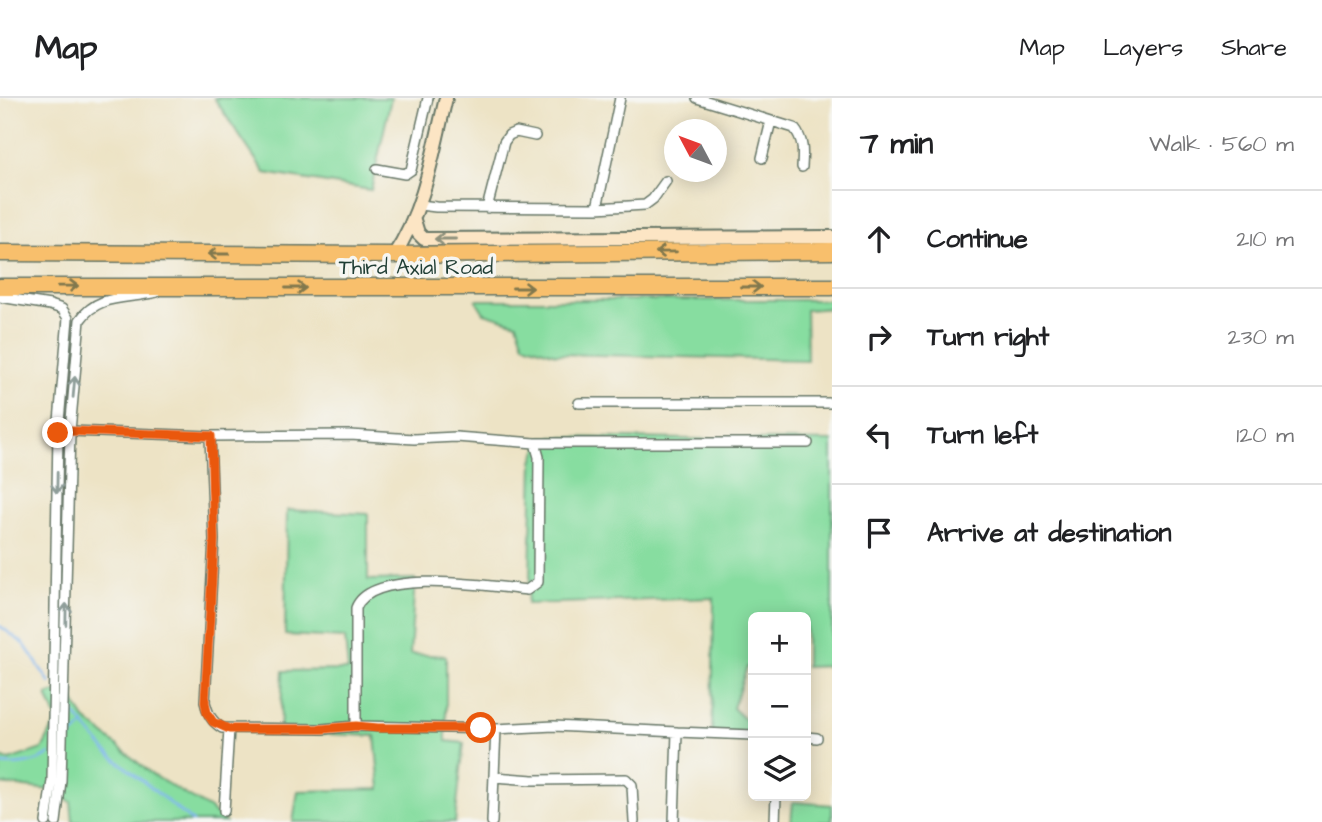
<!DOCTYPE html>
<meta charset="utf-8">
<style>
body{margin:0;font-family:"Architects Daughter",sans-serif;background:#f2f2f2;color:#202124}
.controls{position:absolute;right:21px;bottom:21px;display:grid;overflow:hidden;border-radius:10px;box-shadow:0 4px 18px #0003}
.controls button{width:63px;height:63px;display:grid;place-items:center;padding:0;border:0;border-bottom:2px solid #e0e0e0;background:#fff;color:#202124;font:35px sans-serif}
.compass{position:absolute;left:664px;top:21px;width:63px;height:63px;border-radius:50%;background:#fff;box-shadow:0 4px 18px #0003;rotate:311deg}
.stop{position:absolute;width:21px;height:21px;margin:-16px;border:5px solid #ea580c;border-radius:50%;background:#fff}
.stop.end{background:#ea580c;border-color:#fff;box-shadow:0 2px 7px #0008}
.list{margin:0;padding:0;list-style:none}
h2{display:flex;justify-content:space-between;align-items:center;height:91px;margin:0;padding:0 28px;font-size:30px}
h2 small{font-size:23px;font-weight:400;color:#757577}
.list li{display:grid;grid-template-columns:46px 1fr auto;gap:21px;align-items:center;box-sizing:border-box;height:98px;padding:0 28px;border-top:2px solid #e0e0e0}
.list b{display:block;font-size:26px;white-space:nowrap}
.list em{font-size:23px;font-style:normal;color:#757577}
.icon{flex:none;width:38px;height:38px;fill:none;stroke:currentColor;stroke-width:2;stroke-linecap:round;stroke-linejoin:round}
.map{position:relative;flex:none;width:832px;height:724px;overflow:hidden}
header{display:flex;align-items:center;gap:42px;box-sizing:border-box;height:98px;padding:0 35px;background:#fff;border-bottom:2px solid #e0e0e0}
header strong{font-size:33px}
nav{display:flex;gap:38px;margin-inline-start:auto;font-size:24px}
main{display:flex}
aside{flex:1;background:#fff}
.map>svg:first-child{display:block}
.green{fill:#87dda0;stroke:#538d6a;stroke-width:2}
.lines{fill:none;stroke-linecap:round;stroke-linejoin:round}
.stream{stroke:#80b6ef;stroke-width:2.5}
.street-casing{stroke:#677767;stroke-width:12}
.secondary-casing{stroke:#677767;stroke-width:16}
.highway-casing{stroke:#677767;stroke-width:19}
.street{stroke:#fff;stroke-width:9}
.secondary{stroke:#fce5c4;stroke-width:12}
.highway{stroke:#f8bf6c;stroke-width:16}
.oneway{stroke:#8e917c}
.oneway2{stroke:#81784d}
.oneway3{stroke:#8f9e9a}
.route{stroke:#ea580c;stroke-width:9}
.labels{text-anchor:middle;dominant-baseline:central;stroke-width:7;stroke-linejoin:round;paint-order:stroke}
.street-label{font-size:21px;fill:#1f3d34;stroke:#f6f6f2}
</style>
<header>
<strong>Map</strong>
<nav><a>Map</a><a>Layers</a><a>Share</a></nav>
</header>
<main>
<div class="map">
<svg width="832" height="724" viewBox="0 0 832 724">
<rect width="100%" height="100%" fill="#f6f6f2"/>
<filter id="ink" filterUnits="userSpaceOnUse"><feTurbulence type="fractalNoise" baseFrequency=".0143" numOctaves="2"/><feDisplacementMap in="SourceGraphic" scale="14" xChannelSelector="R" yChannelSelector="G"/><feConvolveMatrix kernelMatrix="1 2 1 2 8 2 1 2 1" color-interpolation-filters="sRGB"/></filter>
<filter id="wash" filterUnits="userSpaceOnUse"><feTurbulence type="fractalNoise" baseFrequency=".00686" numOctaves="4" result="noise"/><feDisplacementMap in="SourceGraphic" scale="28" xChannelSelector="R" yChannelSelector="G"/><feGaussianBlur stdDeviation="1.57" result="paint"/><feColorMatrix in="noise" values="0 0 0 0 0 0 0 0 0 0 0 0 0 0 0 0 0 1.4 0 .05"/><feComposite in="paint" operator="in"/></filter>
<g filter="url(#wash)">
<rect width="100%" height="100%" fill="#ede3c5"/>
<path class="green" d="M214 0H391L371 92 265 75Z
M476 202H832V210L806 212 807 262 556 256 524 246 517 225 484 215Z
M542 339 832 343V568L806 569V519H753V569H747L733 610 753 629V636L712 635 714 500 527 506 530 479 533 364Z
M287 412 368 416V482L415 481 410 556 446 558V643L464 645 455 724H293L298 693 380 691 375 638 280 634 283 573 348 572 345 540 285 537Z
M66 591 85 621 153 677 210 711 225 724H73L71 704 50 692 0 686V659L9 662 42 651 57 622 47 597Z
M793 704 832 707V724H791Z"/>
<g class="lines">
<path class="stream" d="M0 528 24 546 50 585
M67 607 107 654 193 724
M66 643 84 627
M0 666C16 668 37 666 50 656"/>
</g>
</g>
<g filter="url(#ink)">
<g class="lines">
<g class="street-casing">
<path id="street" d="M697 0 794 30C804 42 803 54 802 69
M762 60 771 23
M377 71 405 76 411 72 428 0
M420 107 436 109 597 110 645 107 653 101 666 83
M487 110 504 44 509 37 516 34 535 38
M597 110 620 0
M0 199 50 207 62 211 68 220 58 335 52 683 46 724
M579 305H832
M58 335 70 333 210 338 350 337 414 341 456 339 535 345 539 359 538 484 527 492C492 488 371 469 356 510V628
M210 338 214 442 205 604C208 616 211 623 222 630L322 631 356 628 496 631 554 628 677 634
M535 345H808
M806 639 817 640
M494 679 533 682 626 681 632 687 634 724
M224 713 229 631
M56 724 61 683 70 333 80 222C99 195 126 202 157 194
M492 724 496 631
M674 724 677 634 753 637
M775 724 776 698"/>
</g>
<g class="secondary-casing">
<path id="secondary" d="M414 122 418 135 424 141 832 139
M394 157C425 110 433 54 446 0"/>
</g>
<g class="highway-casing">
<path id="highway" d="M0 155 394 157 832 153
M0 189H832"/>
</g>
<use href="#street" class="street"/>
<use href="#secondary" class="secondary"/>
<use href="#highway" class="highway"/>
</g>
<defs><path id="oneway-shaft" d="M-6 0H5M1.5-3L5.5 0L1.5 3" fill="none" stroke-width="1.6" stroke-linecap="round" stroke-linejoin="round" transform="scale(1.75)"/></defs>
<use class="oneway" href="#oneway-shaft" transform="translate(445 141) rotate(180)"/>
<g class="oneway2">
<use href="#oneway-shaft" transform="translate(666 154) rotate(179)"/>
<use href="#oneway-shaft" transform="translate(218 156) rotate(-180)"/>
<use href="#oneway-shaft" transform="translate(68 188) rotate(-1)"/>
<use href="#oneway-shaft" transform="translate(751 189)"/>
<use href="#oneway-shaft" transform="translate(296 190)"/>
<use href="#oneway-shaft" transform="translate(523 190)"/>
</g>
<g class="oneway3">
<use href="#oneway-shaft" transform="translate(74 289) rotate(-85)"/>
<use href="#oneway-shaft" transform="translate(57 385) rotate(91)"/>
<use href="#oneway-shaft" transform="translate(66 516) rotate(-89)"/>
</g>
</g>
<g class="lines" filter="url(#ink)">
<path class="route" d="M58 335 70 333 211 338 214 442 205 604 207 615 213 624 229 631H322L356 628 378 630H481"/>
</g>
<g class="labels">
<g class="street-label">
<text x="416" y="169">Third Axial Road</text>
</g>
</g>
</svg>
<div class="controls">
<button>+</button>
<button>−</button>
<button><svg class="icon" aria-label="layers" viewBox="0 0 24 24"><path d="M12 4l9 5-9 5-9-5zM3 14l9 5 9-5"/></svg></button>
</div>
<svg class="compass" viewBox="-18 -18 36 36"><path d="M0-13l5 13h-10z" fill="#e53935"/><path d="M0 13l5-13h-10z" fill="#757577"/></svg>
<div class="stop" style="left:481px;top:630px"></div>
<div class="stop end" style="left:58px;top:335px"></div>
</div>
<aside>
<h2>7 min<small>Walk · 560 m</small></h2>
<ul class="list">
<li><svg class="icon" aria-label="ahead" viewBox="0 0 24 24"><path d="M12 20V5M6 11l6-6 6 6"/></svg><div><b>Continue</b></div><em>210 m</em></li>
<li><svg class="icon" aria-label="right" viewBox="0 0 24 24"><path d="M7 20v-9h11M14 6l5 5-5 5"/></svg><div><b>Turn right</b></div><em>230 m</em></li>
<li><svg class="icon" aria-label="left" viewBox="0 0 24 24"><path d="M17 20v-9H6M10 6l-5 5 5 5"/></svg><div><b>Turn left</b></div><em>120 m</em></li>
<li><svg class="icon" aria-label="arrive" viewBox="0 0 24 24"><path d="M6 21V4h12l-3 4 3 4H6"/></svg><div><b>Arrive at destination</b></div></li>
</ul>
</aside>
</main>
